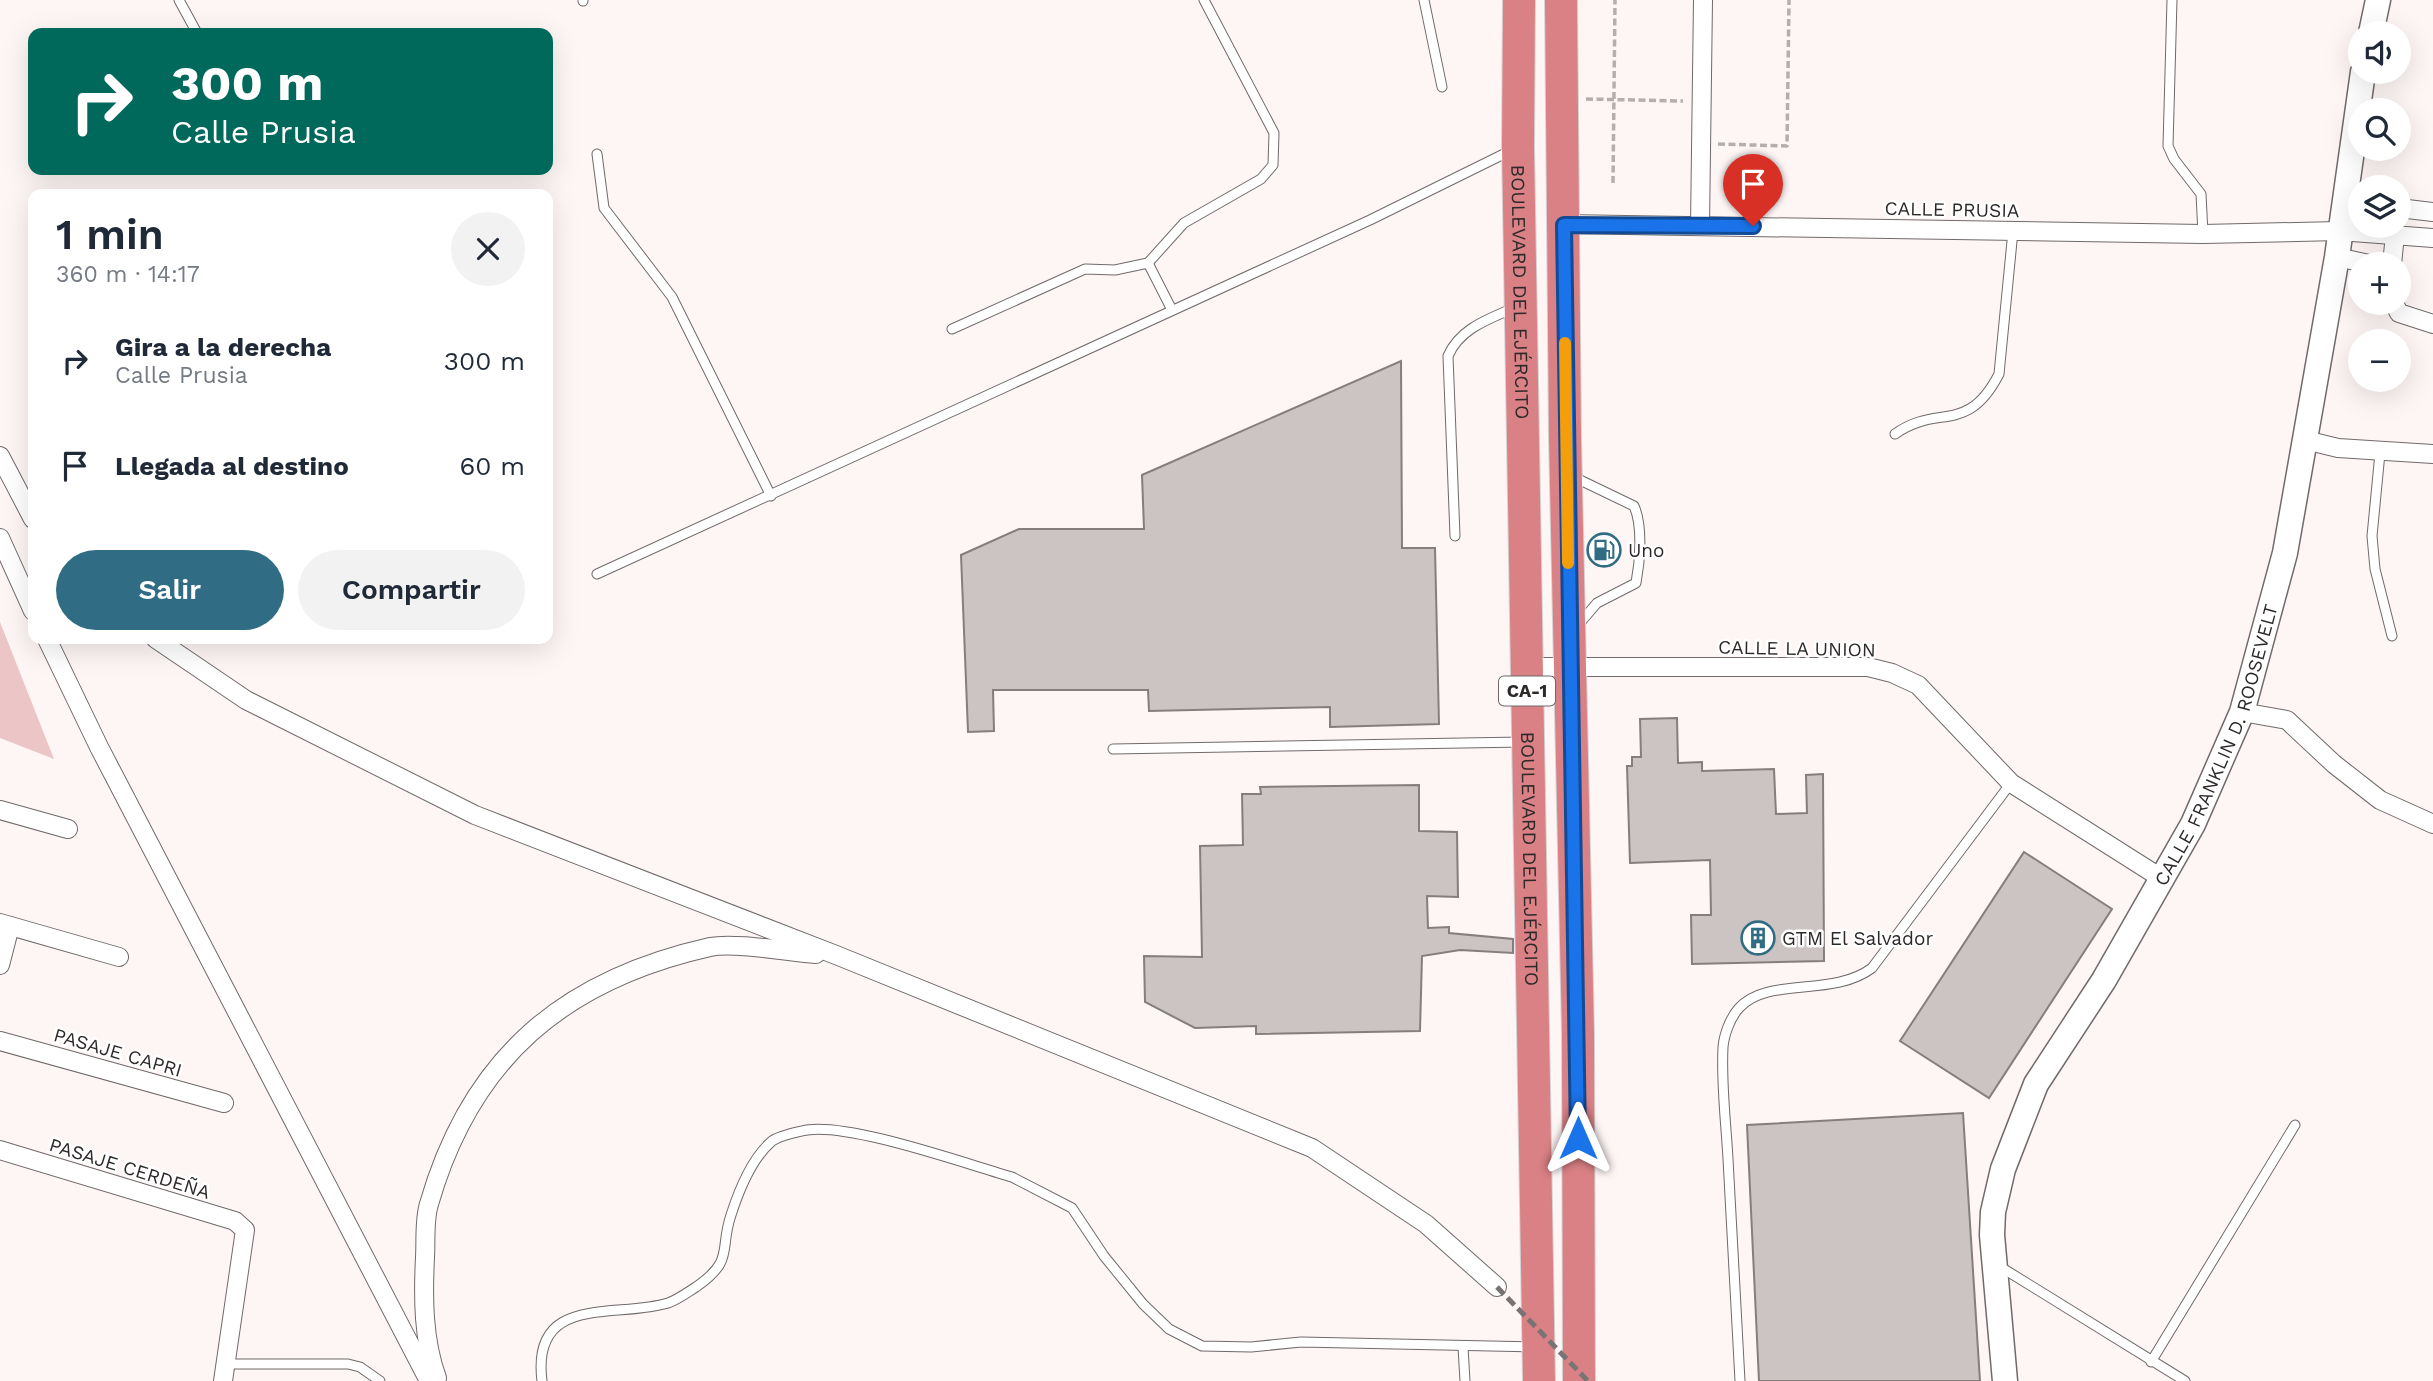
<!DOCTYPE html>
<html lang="es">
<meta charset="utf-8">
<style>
:root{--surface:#fff;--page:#f2f2f3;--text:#1f2937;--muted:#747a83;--accent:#306c83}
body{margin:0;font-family:"Work Sans",sans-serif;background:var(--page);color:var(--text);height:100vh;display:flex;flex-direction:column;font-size:26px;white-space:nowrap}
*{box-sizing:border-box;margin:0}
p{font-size:23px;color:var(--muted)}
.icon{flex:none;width:38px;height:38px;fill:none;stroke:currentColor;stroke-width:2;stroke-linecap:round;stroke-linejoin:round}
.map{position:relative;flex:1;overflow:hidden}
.details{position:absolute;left:28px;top:189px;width:525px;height:455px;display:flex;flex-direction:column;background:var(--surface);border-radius:14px;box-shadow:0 7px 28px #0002}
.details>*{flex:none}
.guide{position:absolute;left:28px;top:28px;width:525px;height:147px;border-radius:14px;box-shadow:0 7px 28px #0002;background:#00695c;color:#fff;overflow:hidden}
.fabs{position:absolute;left:2348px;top:21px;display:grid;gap:14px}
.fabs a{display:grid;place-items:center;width:63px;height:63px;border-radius:50%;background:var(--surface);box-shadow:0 7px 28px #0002;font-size:35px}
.pin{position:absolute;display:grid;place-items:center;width:60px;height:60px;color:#fff;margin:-72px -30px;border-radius:50% 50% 50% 0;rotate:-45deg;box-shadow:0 0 7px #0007}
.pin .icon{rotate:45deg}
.me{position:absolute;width:77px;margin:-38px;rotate:0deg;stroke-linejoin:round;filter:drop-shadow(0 0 5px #0008)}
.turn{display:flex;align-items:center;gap:24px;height:147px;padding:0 28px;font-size:32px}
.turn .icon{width:91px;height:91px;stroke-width:2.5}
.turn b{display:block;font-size:49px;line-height:60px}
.round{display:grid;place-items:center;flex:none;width:74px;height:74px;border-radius:37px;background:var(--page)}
.headline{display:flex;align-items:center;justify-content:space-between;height:119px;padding:0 28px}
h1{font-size:42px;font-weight:600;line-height:52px}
.action{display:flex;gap:14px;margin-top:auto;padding:14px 28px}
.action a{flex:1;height:80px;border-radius:42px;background:var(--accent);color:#fff;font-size:28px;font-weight:600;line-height:80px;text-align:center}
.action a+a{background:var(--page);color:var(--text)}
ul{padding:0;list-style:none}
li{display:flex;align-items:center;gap:21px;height:105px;padding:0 28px}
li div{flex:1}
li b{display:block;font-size:26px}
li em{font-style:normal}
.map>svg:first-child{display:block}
.green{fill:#ecc6c7}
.building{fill:#ccc3c3;stroke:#867e7e;stroke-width:2}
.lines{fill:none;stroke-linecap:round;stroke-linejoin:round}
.lane-casing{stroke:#716a6a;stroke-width:11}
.street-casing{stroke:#716a6a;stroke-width:20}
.secondary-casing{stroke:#716a6a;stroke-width:27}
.highway-casing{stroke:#d5d4d4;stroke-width:34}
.path{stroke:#b6aeae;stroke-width:3.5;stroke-dasharray:7 3.5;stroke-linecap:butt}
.lane{stroke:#fff;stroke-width:9}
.street{stroke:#fff;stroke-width:18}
.secondary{stroke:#fff;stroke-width:24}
.highway{stroke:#d98185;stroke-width:32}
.rail{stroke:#797474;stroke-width:5;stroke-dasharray:10 5;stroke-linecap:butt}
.route-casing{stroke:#114b97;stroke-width:18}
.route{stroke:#1a73e8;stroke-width:12}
.slow{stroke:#f59e0b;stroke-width:12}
.labels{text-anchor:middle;stroke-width:5;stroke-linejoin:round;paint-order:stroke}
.shield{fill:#fff;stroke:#6c6969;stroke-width:2}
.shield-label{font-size:18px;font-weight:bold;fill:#2d2929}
.street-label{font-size:19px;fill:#2d2929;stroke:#fff}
.poi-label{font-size:19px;fill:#2d2929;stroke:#fff;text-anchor:start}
</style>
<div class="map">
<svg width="2433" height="1381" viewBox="0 0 2433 1381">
<rect width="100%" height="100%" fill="#fef5f5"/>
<polygon class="green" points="0,622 54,759 0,738"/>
<g class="building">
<polygon points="1401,361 1402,548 1435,548 1439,724 1330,727 1330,707 1149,711 1148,690 993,690 994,731 968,732 961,555 1019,529 1144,529 1142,475"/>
<polygon points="1677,718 1678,763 1702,762 1702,771 1774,769 1776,814 1807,813 1806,775 1823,774 1824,961 1692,964 1691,915 1711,915 1710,860 1630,863 1627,766 1632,766 1632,757 1641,757 1640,719"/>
<polygon points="1419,785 1419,831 1457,832 1458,897 1427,896 1428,928 1449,927 1449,933 1513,939 1513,953 1460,950 1422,956 1420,1031 1256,1034 1256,1026 1195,1028 1145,1002 1144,956 1202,957 1200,846 1243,845 1242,794 1261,794 1260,787"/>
<polygon points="2024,852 2112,909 1989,1098 1900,1041"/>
<polygon points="1963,1113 1980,1381 1759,1381 1747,1125"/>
</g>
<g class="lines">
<defs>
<g id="lane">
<polyline points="179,0 197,33"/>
<polyline points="1424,0 1442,87"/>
<polyline points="2172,0 2168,146 2174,159 2201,194 2203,234"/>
<polyline points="583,1 583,0"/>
<polyline points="597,154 604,208 672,297 771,496"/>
<polyline points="1148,263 1172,310"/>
<polyline points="952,329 1085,269 1115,270 1148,263 1184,223 1261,179 1273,165 1274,133 1204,0"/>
<path d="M1895 434C1938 403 1967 436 1999 374L2013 231"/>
<polyline points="2380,453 2372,536 2375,569 2392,636"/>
<path d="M1455 536 1448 356C1460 328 1489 319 1516 307"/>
<polyline points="597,574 1370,220 1510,151"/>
<path d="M1579 624 1597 603 1636 583C1640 562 1643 526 1634 506L1580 480"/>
<polyline points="1113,749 1523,742"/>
<polyline points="1999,1266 2185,1381"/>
<polyline points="1463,1347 1465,1381"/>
<polyline points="2151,1362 2295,1125"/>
<polyline points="226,1364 348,1364 360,1367 380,1381"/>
<path d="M542 1381C531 1293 616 1319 668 1303 677 1300 688 1292 696 1287 735 1260 719 1250 731 1215 739 1190 752 1158 772 1141 779 1136 793 1133 802 1131 843 1120 966 1164 1012 1177L1072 1208 1104 1256 1143 1304 1169 1329 1202 1346 1251 1347 1301 1342 1533 1347"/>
<path d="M1740 1381C1736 1307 1732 1233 1728 1159 1726 1122 1721 1084 1723 1047 1724 1035 1730 1018 1739 1008 1768 976 1832 998 1872 968L2011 783"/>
</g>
<g id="street">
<polyline points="2399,208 2433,212"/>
<polyline points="1564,224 2203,234 2339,231 2433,238"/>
<polyline points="1700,226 1703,0"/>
<polyline points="2337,257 2369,264"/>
<polyline points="2392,264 2395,235"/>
<polyline points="2394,303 2399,313 2433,324"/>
<polyline points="2305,440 2338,448 2433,454"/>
<polyline points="0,456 33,519"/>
<polyline points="0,538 33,611"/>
<polyline points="47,639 99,747 429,1381"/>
<polyline points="156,639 246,700 475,815 836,955 1312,1148 1426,1224 1497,1287"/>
<polyline points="1527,667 1868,667 1892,673 1918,685 2011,783 2161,878"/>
<polyline points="2242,712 2287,720 2334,764 2380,800 2433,824"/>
<polyline points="0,810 68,829"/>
<polyline points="0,923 119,957"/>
<polyline points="0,965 10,926"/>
<polyline points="0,1041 224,1103"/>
<polyline points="0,1150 235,1221 245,1230 223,1381"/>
<path d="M437 1378C423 1340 423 1297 425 1257 426 1241 424 1220 429 1204 471 1058 563 980 710 947 734 942 789 952 816 954"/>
</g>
<g id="secondary">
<polyline points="2371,33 2378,0"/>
<path id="s1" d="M2005 1381 1992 1235 1993 1212 2003 1169 2036 1084 2104 980 2193 824 2242 712 2285 553 2337 257 2363 72"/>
</g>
<g id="highway">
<path id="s2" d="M1519 0 1518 147 1539 1381"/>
<polyline points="1561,0 1565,438 1578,1034 1579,1381"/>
</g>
</defs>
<use href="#lane" class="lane-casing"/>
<use href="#street" class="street-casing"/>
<use href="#secondary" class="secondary-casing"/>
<use href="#highway" class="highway-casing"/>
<g class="path">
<polyline points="1586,99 1683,101"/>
<polyline points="1718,144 1787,146 1789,0"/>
<polyline points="1613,183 1615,0"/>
</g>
<use href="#lane" class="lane"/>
<use href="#street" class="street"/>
<use href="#secondary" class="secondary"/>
<use href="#highway" class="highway"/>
<polyline class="rail" points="1497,1287 1588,1381"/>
</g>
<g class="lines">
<defs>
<polyline id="route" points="1578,1138 1564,225 1753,226"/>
</defs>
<use href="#route" class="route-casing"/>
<use href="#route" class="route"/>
<polyline class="slow" points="1565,343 1568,563"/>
</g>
<defs>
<symbol id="fuel-ring" viewBox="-11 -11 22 22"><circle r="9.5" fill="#fff" stroke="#306c83" stroke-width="1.5"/><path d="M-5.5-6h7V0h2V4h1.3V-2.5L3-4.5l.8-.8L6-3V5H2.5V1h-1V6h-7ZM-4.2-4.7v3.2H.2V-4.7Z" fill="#306c83"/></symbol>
<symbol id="building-ring" viewBox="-11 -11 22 22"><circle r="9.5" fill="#fff" stroke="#306c83" stroke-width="1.5"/><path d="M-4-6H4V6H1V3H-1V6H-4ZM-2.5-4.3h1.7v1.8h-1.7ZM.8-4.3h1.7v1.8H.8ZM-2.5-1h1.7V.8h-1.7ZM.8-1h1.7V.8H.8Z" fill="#306c83"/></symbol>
</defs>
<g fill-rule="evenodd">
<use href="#fuel-ring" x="1585" y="531" width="38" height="38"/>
<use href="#building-ring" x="1739" y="919" width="38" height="38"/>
</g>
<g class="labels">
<rect class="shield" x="1499" y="676.5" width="56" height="29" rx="5"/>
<g class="shield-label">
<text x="1527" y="697">CA-1</text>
</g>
<g class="street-label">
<text transform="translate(1952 209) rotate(1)" y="7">CALLE PRUSIA</text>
<text dy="7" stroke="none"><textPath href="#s2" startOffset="292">BOULEVARD DEL EJÉRCITO</textPath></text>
<text transform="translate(1797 648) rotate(1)" y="7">CALLE LA UNION</text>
<text dy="7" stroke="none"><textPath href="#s1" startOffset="691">CALLE FRANKLIN D. ROOSEVELT</textPath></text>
<text dy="7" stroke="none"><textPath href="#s2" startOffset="859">BOULEVARD DEL EJÉRCITO</textPath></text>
<text transform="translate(118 1052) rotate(16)" y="7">PASAJE CAPRI</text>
<text transform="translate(130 1168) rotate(17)" y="7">PASAJE CERDEÑA</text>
</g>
<g class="poi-label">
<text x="1628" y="557">Uno</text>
<text x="1782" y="945">GTM El Salvador</text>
</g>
</g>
</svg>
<div class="fabs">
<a><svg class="icon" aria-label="sound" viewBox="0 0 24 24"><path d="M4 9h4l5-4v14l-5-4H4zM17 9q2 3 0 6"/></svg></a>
<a><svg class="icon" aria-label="search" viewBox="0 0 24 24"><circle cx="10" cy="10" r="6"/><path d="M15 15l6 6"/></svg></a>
<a><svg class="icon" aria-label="layers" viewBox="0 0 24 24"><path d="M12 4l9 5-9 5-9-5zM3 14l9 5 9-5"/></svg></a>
<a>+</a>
<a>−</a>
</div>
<div class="pin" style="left:1753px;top:226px;background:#d93025"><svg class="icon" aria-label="arrive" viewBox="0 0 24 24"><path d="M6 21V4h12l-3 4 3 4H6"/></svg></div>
<svg class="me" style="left:1578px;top:1138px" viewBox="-20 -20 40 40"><path d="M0-17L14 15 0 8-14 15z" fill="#1a73e8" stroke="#fff" stroke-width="4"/></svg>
<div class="guide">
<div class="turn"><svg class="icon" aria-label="right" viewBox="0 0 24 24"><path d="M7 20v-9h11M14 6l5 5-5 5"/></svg><div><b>300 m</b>Calle Prusia</div></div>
</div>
<section class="details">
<div class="headline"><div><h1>1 min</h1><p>360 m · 14:17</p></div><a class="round"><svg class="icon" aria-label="close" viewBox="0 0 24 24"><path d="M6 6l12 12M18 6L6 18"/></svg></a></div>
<ul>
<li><svg class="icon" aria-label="right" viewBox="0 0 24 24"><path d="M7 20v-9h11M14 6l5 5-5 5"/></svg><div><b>Gira a la derecha</b><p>Calle Prusia</p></div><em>300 m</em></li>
<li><svg class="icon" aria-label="arrive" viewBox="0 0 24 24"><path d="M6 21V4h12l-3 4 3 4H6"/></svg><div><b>Llegada al destino</b></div><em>60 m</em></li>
</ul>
<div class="action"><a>Salir</a><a>Compartir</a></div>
</section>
</div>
